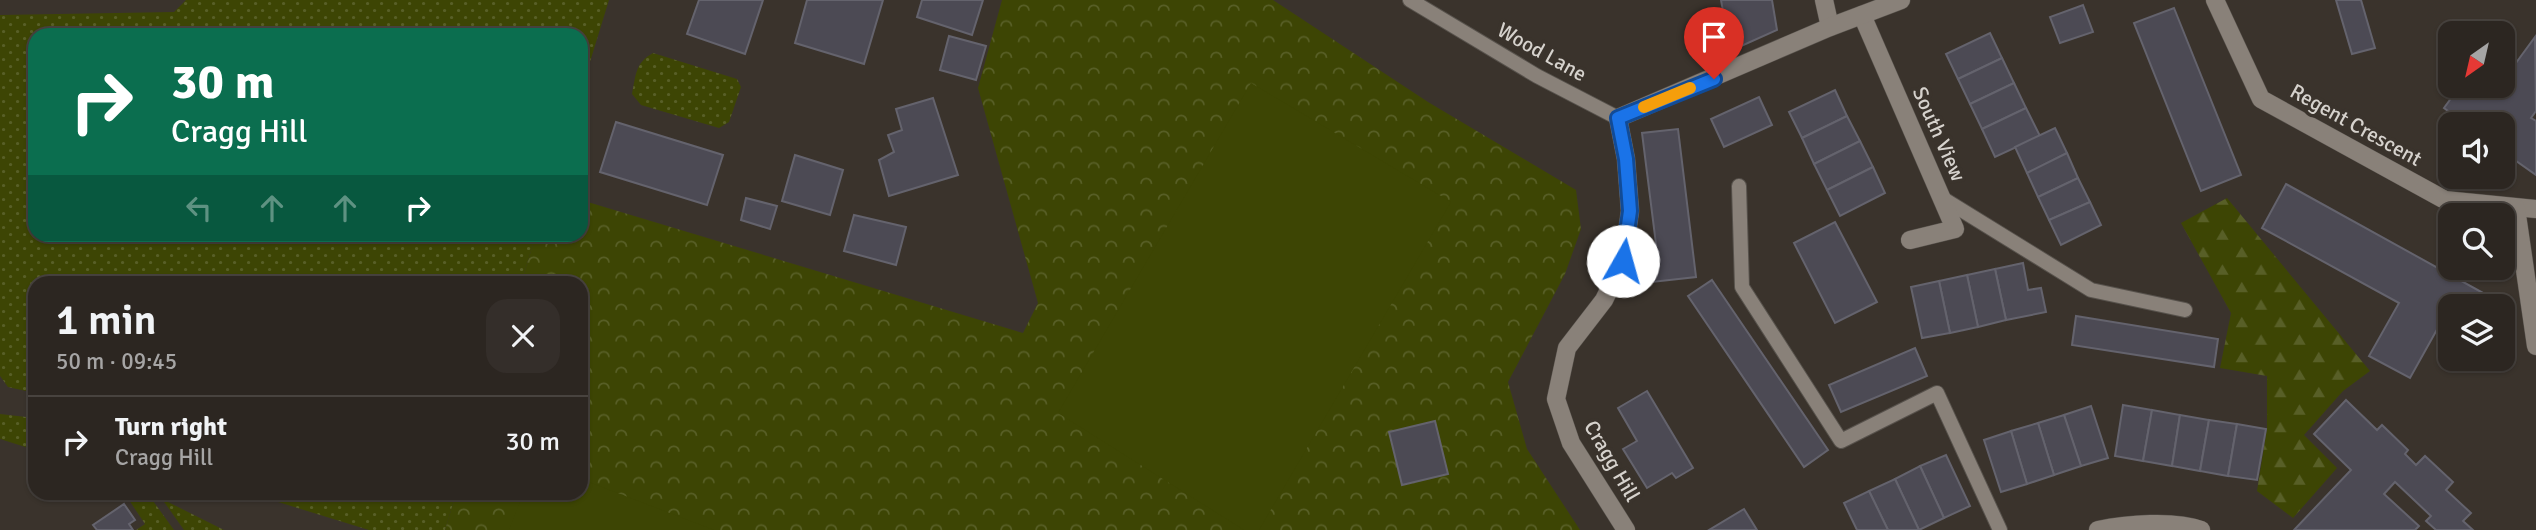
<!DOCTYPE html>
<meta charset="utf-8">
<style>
:root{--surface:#2c2621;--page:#342e2a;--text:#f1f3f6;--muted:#a6a5a5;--line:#48433f}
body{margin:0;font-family:Signika,sans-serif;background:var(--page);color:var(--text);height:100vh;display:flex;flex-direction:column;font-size:26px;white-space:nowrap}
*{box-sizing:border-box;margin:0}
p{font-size:23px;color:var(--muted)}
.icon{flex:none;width:38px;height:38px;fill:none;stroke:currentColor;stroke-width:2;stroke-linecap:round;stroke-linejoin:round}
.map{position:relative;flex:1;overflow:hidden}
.drawer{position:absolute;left:28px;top:276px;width:560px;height:224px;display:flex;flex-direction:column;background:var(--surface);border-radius:21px;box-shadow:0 2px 5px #0004,0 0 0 2px var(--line)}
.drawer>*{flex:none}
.hud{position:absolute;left:28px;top:28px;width:560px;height:214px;border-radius:21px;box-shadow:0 2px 5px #0004,0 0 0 2px var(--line);background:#0b6e4f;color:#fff;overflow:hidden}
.needle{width:46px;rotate:214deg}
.fabs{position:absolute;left:2438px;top:21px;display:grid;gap:14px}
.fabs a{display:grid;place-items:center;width:77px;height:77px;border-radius:14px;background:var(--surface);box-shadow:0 2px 5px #0004,0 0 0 2px var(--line);font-size:35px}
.pin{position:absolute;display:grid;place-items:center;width:60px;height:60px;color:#fff;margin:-72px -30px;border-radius:50% 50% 50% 0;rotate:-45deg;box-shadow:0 0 7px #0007}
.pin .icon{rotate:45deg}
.me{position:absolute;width:77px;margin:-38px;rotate:7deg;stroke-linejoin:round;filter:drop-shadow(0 0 5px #0008)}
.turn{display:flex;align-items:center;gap:24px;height:147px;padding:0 28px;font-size:32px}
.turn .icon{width:91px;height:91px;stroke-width:2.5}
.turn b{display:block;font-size:49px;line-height:60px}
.lanes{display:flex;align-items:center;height:66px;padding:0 28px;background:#0003;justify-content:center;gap:35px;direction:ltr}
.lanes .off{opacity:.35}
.round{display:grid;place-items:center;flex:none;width:74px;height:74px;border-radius:21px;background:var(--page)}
.head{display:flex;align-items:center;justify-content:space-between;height:119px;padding:0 28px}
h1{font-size:42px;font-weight:600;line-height:52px}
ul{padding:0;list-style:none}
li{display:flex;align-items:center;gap:21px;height:91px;padding:0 28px;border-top:2px solid var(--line)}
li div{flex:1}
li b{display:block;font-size:26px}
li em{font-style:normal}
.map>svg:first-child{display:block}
.grass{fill:url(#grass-dots)}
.forest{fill:url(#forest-firs)}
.park{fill:url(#park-crowns)}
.pitch{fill:#3d4504}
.building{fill:#4c4a54;stroke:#64636d;stroke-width:2}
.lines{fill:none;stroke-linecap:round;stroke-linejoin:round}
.service-casing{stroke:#57524c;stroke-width:16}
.minor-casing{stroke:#57524c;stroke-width:19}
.service{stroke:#898179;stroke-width:14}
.minor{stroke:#898179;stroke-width:18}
.route-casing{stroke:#114b97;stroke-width:18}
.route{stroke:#1a73e8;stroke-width:12}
.slow{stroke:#f59e0b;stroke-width:12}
.labels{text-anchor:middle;stroke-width:7;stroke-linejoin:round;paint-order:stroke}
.street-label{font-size:21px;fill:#d6d2cd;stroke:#3a332c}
</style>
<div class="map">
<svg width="2536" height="530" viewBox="0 0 2536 530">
<defs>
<pattern id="grass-dots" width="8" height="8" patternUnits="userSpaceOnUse" patternTransform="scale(1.75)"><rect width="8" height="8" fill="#3d4504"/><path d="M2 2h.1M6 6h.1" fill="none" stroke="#585f27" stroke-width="1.8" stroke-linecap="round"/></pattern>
<pattern id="forest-firs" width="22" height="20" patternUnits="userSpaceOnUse" patternTransform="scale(1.75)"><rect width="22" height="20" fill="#3d4504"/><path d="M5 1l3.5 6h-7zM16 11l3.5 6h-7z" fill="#585f27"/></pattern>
<pattern id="park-crowns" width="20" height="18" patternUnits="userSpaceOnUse" patternTransform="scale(1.75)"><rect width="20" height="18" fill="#3d4504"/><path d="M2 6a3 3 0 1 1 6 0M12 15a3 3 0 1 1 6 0" fill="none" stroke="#585f27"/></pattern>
</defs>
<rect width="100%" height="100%" fill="#3a332c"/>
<g class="grass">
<polygon points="186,0 609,0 581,91 581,35 35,35 35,234 536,235 521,283 35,284 35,393 8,387 0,376 0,15 174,12"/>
<path d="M653 53 737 79 741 87 729 122 719 128 641 105 632 94C636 75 635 63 653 53Z"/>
<polygon points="0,414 35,418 35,450 0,439"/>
<polygon points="138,494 148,494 174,530 136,530 145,524 129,500"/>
<polygon points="252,494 456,494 445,530 369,530"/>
<polygon points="162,499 224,530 184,530"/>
</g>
<polygon class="forest" points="2227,198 2370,371 2343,391 2304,435 2337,468 2293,518 2257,491 2267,428 2267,376 2220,368 2231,313 2181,223"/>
<polygon class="park" points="1002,0 1273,0 1428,102 1576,190 1581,229 1565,274 1508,382 1527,449 1580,530 445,530 456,494 581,494 581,284 521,283 536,235 581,234 581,200 1023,333 1038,303 978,88"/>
<g class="pitch">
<polygon points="1251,83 1451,202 1259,530 1244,530 1058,413"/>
<polygon points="581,479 714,530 509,530 523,494 581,494"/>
</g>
<g class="building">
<polygon points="699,0 763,0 745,54 687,34"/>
<polygon points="807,0 883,0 864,64 795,43"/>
<polygon points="922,0 983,0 972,35 917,17"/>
<polygon points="1721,0 1772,0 1777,30 1730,51"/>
<polygon points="2336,0 2361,0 2375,48 2352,54"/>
<polygon points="2083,5 2093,32 2060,43 2050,17"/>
<polygon points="2174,8 2241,175 2201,191 2134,23"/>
<polygon points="1990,33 2002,58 1958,79 1946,54"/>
<polygon points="949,36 986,46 976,80 940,70"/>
<polygon points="2535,37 2536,111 2531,118 2536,121 2536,175 2502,151 2502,124 2466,124 2444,108 2460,86 2491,86 2497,90 2502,86 2502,82"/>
<polygon points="2002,58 2014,83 1970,104 1958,79"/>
<polygon points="2014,83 2026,108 1982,129 1970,104"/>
<polygon points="1835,90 1847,116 1802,138 1789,112"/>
<polygon points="1759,97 1772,125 1724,147 1711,119"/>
<polygon points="933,98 958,175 889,196 879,160 894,152 888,135 902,130 896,109"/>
<polygon points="2026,108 2040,136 1995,157 1982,129"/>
<polygon points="1847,116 1860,141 1814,164 1802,138"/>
<polygon points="616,122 723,155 707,205 600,172"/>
<polygon points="2055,128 2067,153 2027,173 2015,147"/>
<polygon points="1678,129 1696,277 1652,282 1648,253 1657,252 1642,133"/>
<polygon points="1860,141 1873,167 1827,190 1814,164"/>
<polygon points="2067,153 2078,178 2038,197 2027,173"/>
<polygon points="795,155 843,170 830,215 782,201"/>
<polygon points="1873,167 1885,193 1840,216 1827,190"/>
<polygon points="2078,178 2090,202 2049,220 2038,197"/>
<polygon points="2286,184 2503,304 2502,306 2450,306 2450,321 2444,317 2410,378 2369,356 2399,303 2262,228"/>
<polygon points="746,198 777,206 770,229 741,220"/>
<polygon points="2090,202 2101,225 2061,245 2049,220"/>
<polygon points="854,215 906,227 896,265 844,251"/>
<polygon points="1835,222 1877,302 1835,323 1794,243"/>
<polygon points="2023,263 2028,290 2041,288 2046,312 2006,320 1995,269"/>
<polygon points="1995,269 2006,320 1978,327 1967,275"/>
<polygon points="1967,275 1978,327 1950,333 1939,281"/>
<polygon points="1712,280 1828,450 1804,467 1688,296"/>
<polygon points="1939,281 1950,333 1922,338 1911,287"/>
<polygon points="2076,316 2218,339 2214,367 2072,345"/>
<polygon points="1915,348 1927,376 1841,412 1829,385"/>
<polygon points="1647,391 1693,468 1676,478 1672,473 1647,488 1623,449 1637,441 1618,408"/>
<polygon points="2346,400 2377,430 2382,425 2408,450 2405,454 2416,465 2425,456 2453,482 2446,490 2471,513 2463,521 2473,530 2436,530 2426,521 2431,516 2395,482 2384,494 2419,526 2415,530 2294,530 2351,470 2314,434"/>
<polygon points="2123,405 2152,410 2143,461 2115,456"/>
<polygon points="2091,406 2108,458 2081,466 2064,415"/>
<polygon points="2152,410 2180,415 2172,466 2143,461"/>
<polygon points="2064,415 2081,466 2054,475 2038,423"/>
<polygon points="2180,415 2209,420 2200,471 2172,466"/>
<polygon points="2209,420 2237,424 2228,476 2200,471"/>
<polygon points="1435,421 1448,474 1402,485 1389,432"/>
<polygon points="2038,423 2054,475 2027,484 2011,431"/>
<polygon points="2237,424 2266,429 2257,480 2228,476"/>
<polygon points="2011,431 2027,484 2001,492 1984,440"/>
<polygon points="1946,455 1970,506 1944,518 1920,466"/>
<polygon points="1920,466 1944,518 1919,530 1895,479"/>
<polygon points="1895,479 1919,530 1888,530 1869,491"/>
<polygon points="1869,491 1888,530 1857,530 1844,503"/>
<polygon points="124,504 135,520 129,524 133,530 97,530 93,525"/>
<polygon points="1744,509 1757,530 1709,530"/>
</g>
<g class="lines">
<defs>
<g id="service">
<polyline points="1410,0 1537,76 1618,118"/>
<polyline points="1739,186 1742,287 1841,441 1937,393 2000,530"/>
<polyline points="1942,198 2091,290 2185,310"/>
</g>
<g id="minor">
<polyline points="1824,0 1830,27"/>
<polyline points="2215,0 2261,99 2445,200 2536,209"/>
<polyline points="1862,15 1955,229 1910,240"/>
<polyline points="2516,208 2536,346"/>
<polyline points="1626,530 1571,443 1556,399 1567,348 1604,300 1623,261 1630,211 1626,159 1618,118 1830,27 1901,0"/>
<path d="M2098 530C2126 524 2175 520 2201 530"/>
</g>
</defs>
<use href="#service" class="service-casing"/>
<use href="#minor" class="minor-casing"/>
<use href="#service" class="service"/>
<use href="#minor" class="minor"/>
</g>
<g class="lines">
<defs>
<polyline id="route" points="1623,261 1630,211 1626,159 1618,118 1714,79"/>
</defs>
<use href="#route" class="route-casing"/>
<use href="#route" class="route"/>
<polyline class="slow" points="1644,107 1690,88"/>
</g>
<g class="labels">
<g class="street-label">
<text transform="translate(1542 52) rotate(29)" y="7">Wood Lane</text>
<text transform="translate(2356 125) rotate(29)" y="7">Regent Crescent</text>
<text transform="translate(1939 134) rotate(66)" y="7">South View</text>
<text transform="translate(1612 461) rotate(60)" y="7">Cragg Hill</text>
</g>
</g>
</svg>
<div class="fabs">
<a><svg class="needle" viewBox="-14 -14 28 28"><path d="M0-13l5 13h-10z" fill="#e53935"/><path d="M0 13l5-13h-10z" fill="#a6a5a5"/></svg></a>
<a><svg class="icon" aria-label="sound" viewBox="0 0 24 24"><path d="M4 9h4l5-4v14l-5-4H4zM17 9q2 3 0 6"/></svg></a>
<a><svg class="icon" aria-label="search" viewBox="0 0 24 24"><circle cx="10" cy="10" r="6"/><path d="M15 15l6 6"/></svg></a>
<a><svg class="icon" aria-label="layers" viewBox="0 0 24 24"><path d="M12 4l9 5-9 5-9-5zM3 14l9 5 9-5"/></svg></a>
</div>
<div class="pin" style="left:1714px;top:79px;background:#d93025"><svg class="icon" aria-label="arrive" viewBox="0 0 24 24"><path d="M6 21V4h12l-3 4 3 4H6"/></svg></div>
<svg class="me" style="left:1623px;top:261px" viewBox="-20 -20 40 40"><circle r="19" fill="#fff"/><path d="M0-13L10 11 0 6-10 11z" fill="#1a73e8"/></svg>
<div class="hud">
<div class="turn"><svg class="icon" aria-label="right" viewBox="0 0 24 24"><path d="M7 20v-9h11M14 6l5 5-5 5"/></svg><div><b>30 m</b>Cragg Hill</div></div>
<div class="lanes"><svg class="icon off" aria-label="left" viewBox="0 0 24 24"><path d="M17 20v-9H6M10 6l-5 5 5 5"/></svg><svg class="icon off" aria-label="ahead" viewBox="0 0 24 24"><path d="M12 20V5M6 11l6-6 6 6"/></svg><svg class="icon off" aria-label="ahead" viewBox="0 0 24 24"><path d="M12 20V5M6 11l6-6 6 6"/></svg><svg class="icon" aria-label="right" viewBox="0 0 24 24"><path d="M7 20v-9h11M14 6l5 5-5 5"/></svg></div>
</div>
<section class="drawer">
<div class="head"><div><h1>1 min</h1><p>50 m · 09:45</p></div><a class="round"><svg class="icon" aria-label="close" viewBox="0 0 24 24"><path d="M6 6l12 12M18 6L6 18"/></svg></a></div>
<ul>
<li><svg class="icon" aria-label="right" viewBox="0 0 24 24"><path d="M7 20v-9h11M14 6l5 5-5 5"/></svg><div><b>Turn right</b><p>Cragg Hill</p></div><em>30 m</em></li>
</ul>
</section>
</div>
